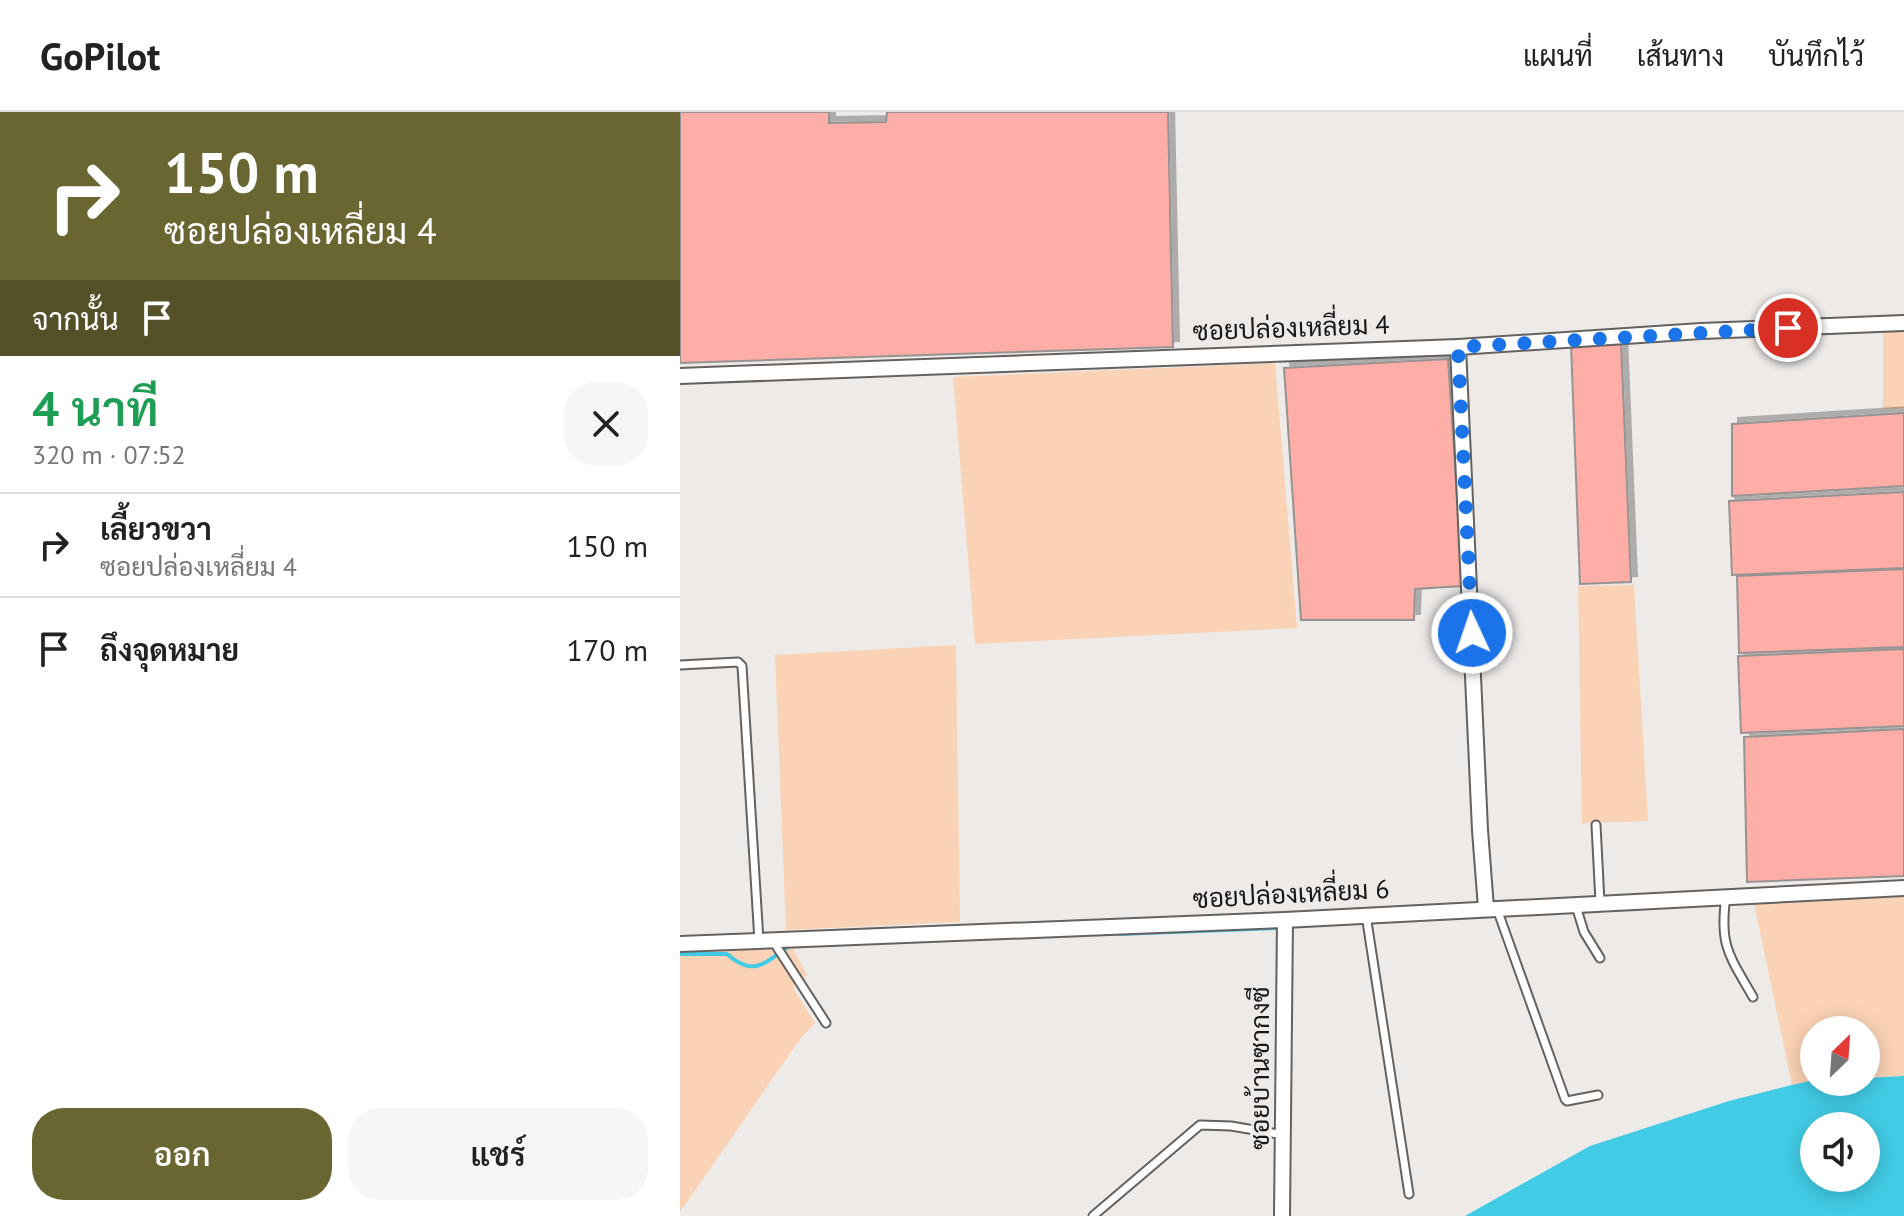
<!DOCTYPE html>
<html lang="th">
<meta charset="utf-8">
<style>
:root{--surface:#fff;--page:#f6f6f6;--text:#222;--muted:#767676;--line:#e0e0e0;--accent:#696632}
body{margin:0;font-family:"PT Sans",Sarabun,sans-serif;background:var(--page);color:var(--text);height:100vh;display:flex;flex-direction:column;font-size:30px;white-space:nowrap}
*{box-sizing:border-box;margin:0}
p{font-size:26px;color:var(--muted)}
.icon{flex:none;width:44px;height:44px;fill:none;stroke:currentColor;stroke-width:2;stroke-linecap:round;stroke-linejoin:round}
.map{position:relative;flex:1;overflow:hidden}
.panel{display:flex;flex-direction:column;background:var(--surface);width:680px}
.panel>*{flex:none}
.banner{background:#696632;color:#fff;overflow:hidden}
.needle{width:52px;rotate:25deg}
.controls{position:absolute;left:1120px;top:904px;display:grid;gap:16px}
.controls a{display:grid;place-items:center;width:80px;height:80px;border-radius:50%;background:var(--surface);box-shadow:0 4px 20px #0003;font-size:40px}
.pin{position:absolute;display:grid;place-items:center;width:68px;height:68px;color:#fff;margin:-34px;border:4px solid #fff;border-radius:50%;box-shadow:0 2px 8px #0007}
.me{position:absolute;width:88px;margin:-44px;rotate:357deg;stroke-linejoin:round;filter:drop-shadow(0 0 6px #0008)}
.turn{display:flex;align-items:center;gap:28px;height:168px;padding:0 32px;font-size:36px}
.turn .icon{width:104px;height:104px;stroke-width:2.5}
.turn b{display:block;font-size:56px;line-height:68px}
.then{display:flex;align-items:center;height:76px;padding:0 32px;background:#0003;gap:16px;font-size:30px}
.round{display:grid;place-items:center;flex:none;width:84px;height:84px;border-radius:32px;background:var(--page)}
.summary{display:flex;align-items:center;justify-content:space-between;height:136px;padding:0 32px}
h1{font-size:48px;font-weight:600;line-height:60px;color:#1e9e55}
.primary-button{display:flex;gap:16px;margin-top:auto;padding:16px 32px}
.primary-button a{flex:1;height:92px;border-radius:32px;background:var(--accent);color:#fff;font-size:32px;font-weight:600;line-height:92px;text-align:center}
.primary-button a+a{background:var(--page);color:var(--text)}
ul{padding:0;list-style:none}
li{display:flex;align-items:center;gap:24px;height:104px;padding:0 32px;border-top:2px solid var(--line)}
li div{flex:1}
li b{display:block;font-size:30px}
li em{font-style:normal}
header{display:flex;align-items:center;gap:48px;box-sizing:border-box;height:112px;padding:0 40px;background:var(--surface);border-bottom:2px solid var(--line)}
header strong{font-size:38px}
nav{display:flex;gap:44px;margin-inline-start:auto;font-size:28px}
main{display:flex;flex:1;min-height:0}
.map>svg:first-child{display:block}
.green{fill:#fad2b5}
.water{fill:#41cbe5;fill-rule:evenodd}
.lines{fill:none;stroke-linecap:round;stroke-linejoin:round}
.stream{stroke:#41cbe5;stroke-width:4}
.building{fill:#feada7;stroke:#979393;stroke-width:2;filter:url(#shadow)}
.service-casing{stroke:#646260;stroke-width:11}
.minor-casing{stroke:#646260;stroke-width:18}
.service{stroke:#fff;stroke-width:7}
.minor{stroke:#fff;stroke-width:14}
.route{stroke:#1a73e8;stroke-width:14;stroke-dasharray:0 25.2}
.labels{text-anchor:middle;stroke-width:6;stroke-linejoin:round;paint-order:stroke}
.street-label{font-size:26px;fill:#191817;stroke:#edeae8}
</style>
<header>
<strong>GoPilot</strong>
<nav><a>แผนที่</a><a>เส้นทาง</a><a>บันทึกไว้</a></nav>
</header>
<main>
<section class="panel">
<div class="banner">
<div class="turn"><svg class="icon" aria-label="right" viewBox="0 0 24 24"><path d="M7 20v-9h11M14 6l5 5-5 5"/></svg><div><b>150 m</b>ซอยปล่องเหลี่ยม 4</div></div>
<div class="then">จากนั้น<svg class="icon" aria-label="arrive" viewBox="0 0 24 24"><path d="M6 21V4h12l-3 4 3 4H6"/></svg></div>
</div>
<div class="summary"><div><h1>4 นาที</h1><p>320 m · 07:52</p></div><a class="round"><svg class="icon" aria-label="close" viewBox="0 0 24 24"><path d="M6 6l12 12M18 6L6 18"/></svg></a></div>
<ul>
<li><svg class="icon" aria-label="right" viewBox="0 0 24 24"><path d="M7 20v-9h11M14 6l5 5-5 5"/></svg><div><b>เลี้ยวขวา</b><p>ซอยปล่องเหลี่ยม 4</p></div><em>150 m</em></li>
<li><svg class="icon" aria-label="arrive" viewBox="0 0 24 24"><path d="M6 21V4h12l-3 4 3 4H6"/></svg><div><b>ถึงจุดหมาย</b></div><em>170 m</em></li>
</ul>
<div class="primary-button"><a>ออก</a><a>แชร์</a></div>
</section>
<div class="map">
<svg width="1224" height="1104" viewBox="0 0 1224 1104">
<defs>
<filter id="shadow"><feDropShadow dx="6" dy="-6" stdDeviation="0" flood-color="#0004"/></filter>
</defs>
<rect width="100%" height="100%" fill="#edeae8"/>
<g class="green">
<polygon points="1203,218 1224,218 1224,296 1203,297"/>
<polygon points="595,251 617,516 295,532 273,265"/>
<polygon points="954,473 968,709 902,711 898,474"/>
<polygon points="276,533 280,810 106,818 95,543"/>
<polygon points="1224,783 1224,964 1186,966 1186,918 1134,918 1134,968 1112,973 1074,791"/>
<polygon points="91,832 113,837 127,863 113,876 135,911 120,927 0,1100 0,837"/>
</g>
<path class="water" d="M1224 964V1104H785L910 1034 1049 989 1112 973 1134 968 1186 970V966ZM1134 1014H1186V1066H1134Z"/>
<g class="lines">
<g class="stream">
<polyline points="439,822 597,816"/>
<path d="M0 842H47C75 867 86 849 111 833"/>
</g>
</g>
<g class="building">
<polygon points="0,0 149,0 149,11 206,10 207,0 488,0 493,235 0,251"/>
<polygon points="941,230 951,470 900,472 891,232"/>
<polygon points="768,247 783,474 735,477 734,508 621,508 604,256"/>
<polygon points="1224,301 1224,374 1052,384 1052,312"/>
<polygon points="1224,380 1224,456 1052,463 1049,389"/>
<polygon points="1224,457 1224,535 1059,541 1057,464"/>
<polygon points="1224,537 1224,614 1061,621 1058,544"/>
<polygon points="1224,617 1224,764 1067,770 1064,625"/>
</g>
<g class="lines">
<defs>
<g id="service">
<polyline points="0,553 58,550 62,554 79,829"/>
<polyline points="916,713 920,790"/>
<path d="M1046 784C1039 834 1049 843 1073 885"/>
<polyline points="896,794 904,820 920,846"/>
<polyline points="817,797 885,987 887,989 918,983"/>
<polyline points="686,803 729,1082"/>
<polyline points="93,829 146,911"/>
<polyline points="413,1104 520,1013 551,1014 604,1023"/>
</g>
<g id="minor">
<polyline points="778,235 800,718 806,796"/>
<polyline points="0,264 778,235 1021,219 1224,211"/>
<polyline points="0,832 605,808 1224,776"/>
<polyline points="602,1104 605,808"/>
</g>
</defs>
<use href="#service" class="service-casing"/>
<use href="#minor" class="minor-casing"/>
<use href="#service" class="service"/>
<use href="#minor" class="minor"/>
</g>
<g class="lines">
<polyline class="route" points="792,521 778,235 1108,216"/>
</g>
<g class="labels">
<g class="street-label">
<text transform="translate(611 216) rotate(-2)" y="9">ซอยปล่องเหลี่ยม 4</text>
<text transform="translate(611 782) rotate(-3)" y="9">ซอยปล่องเหลี่ยม 6</text>
<text transform="translate(580 956) rotate(-90)" y="9">ซอยบ้านซากงซี</text>
</g>
</g>
</svg>
<div class="controls">
<a><svg class="needle" viewBox="-14 -14 28 28"><path d="M0-13l5 13h-10z" fill="#e53935"/><path d="M0 13l5-13h-10z" fill="#767676"/></svg></a>
<a><svg class="icon" aria-label="sound" viewBox="0 0 24 24"><path d="M4 9h4l5-4v14l-5-4H4zM17 9q2 3 0 6"/></svg></a>
</div>
<div class="pin" style="left:1108px;top:216px;background:#d93025"><svg class="icon" aria-label="arrive" viewBox="0 0 24 24"><path d="M6 21V4h12l-3 4 3 4H6"/></svg></div>
<svg class="me" style="left:792px;top:521px" viewBox="-20 -20 40 40"><circle r="17" fill="#1a73e8" stroke="#fff" stroke-width="3"/><path d="M0-11L8 9 0 5-8 9z" fill="#fff"/></svg>
</div>
</main>
